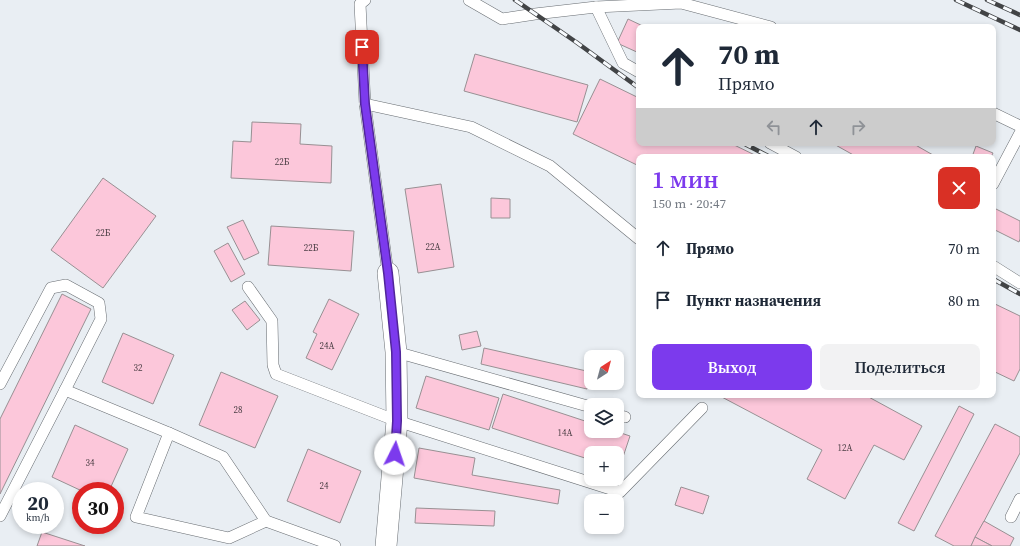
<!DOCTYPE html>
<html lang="ru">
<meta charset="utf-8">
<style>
:root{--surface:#fff;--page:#f2f2f3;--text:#1f2937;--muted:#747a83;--accent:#7c3aed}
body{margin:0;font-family:"Source Serif 4",serif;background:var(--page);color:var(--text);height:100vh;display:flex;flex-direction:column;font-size:15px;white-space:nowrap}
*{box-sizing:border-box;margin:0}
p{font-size:13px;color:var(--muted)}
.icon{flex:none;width:22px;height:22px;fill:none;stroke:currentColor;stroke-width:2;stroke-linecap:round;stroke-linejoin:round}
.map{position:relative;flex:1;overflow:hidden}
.side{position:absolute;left:636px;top:154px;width:360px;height:244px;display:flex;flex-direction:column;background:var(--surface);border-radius:8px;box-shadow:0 2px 6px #0003}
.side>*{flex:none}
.guide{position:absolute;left:636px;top:24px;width:360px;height:122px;border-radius:8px;box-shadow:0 2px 6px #0003;background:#fff;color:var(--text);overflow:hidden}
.needle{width:26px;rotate:36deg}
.fabs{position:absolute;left:584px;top:350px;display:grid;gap:8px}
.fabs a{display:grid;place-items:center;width:40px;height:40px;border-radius:8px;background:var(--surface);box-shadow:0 2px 6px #0003;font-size:20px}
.speed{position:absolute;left:12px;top:482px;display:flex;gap:8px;font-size:20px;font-weight:700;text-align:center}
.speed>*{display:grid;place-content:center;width:52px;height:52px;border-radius:50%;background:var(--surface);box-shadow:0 2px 6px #0003;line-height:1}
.speed small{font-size:10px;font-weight:400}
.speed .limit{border:6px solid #d22;background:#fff;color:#111}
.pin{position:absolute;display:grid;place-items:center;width:34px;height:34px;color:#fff;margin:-17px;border-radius:8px;box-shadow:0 2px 6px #0006}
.me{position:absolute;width:44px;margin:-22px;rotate:4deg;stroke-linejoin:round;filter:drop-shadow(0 0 3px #0008)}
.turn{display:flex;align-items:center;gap:14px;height:84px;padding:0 16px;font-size:18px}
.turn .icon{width:52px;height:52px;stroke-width:2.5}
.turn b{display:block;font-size:28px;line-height:34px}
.lanes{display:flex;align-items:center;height:38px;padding:0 16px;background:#0003;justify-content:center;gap:20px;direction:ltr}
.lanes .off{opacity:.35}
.round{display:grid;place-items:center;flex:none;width:42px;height:42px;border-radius:8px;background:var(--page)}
.overview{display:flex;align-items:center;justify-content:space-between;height:68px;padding:0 16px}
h1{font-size:24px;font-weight:600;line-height:30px;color:var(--accent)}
.cta{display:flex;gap:8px;margin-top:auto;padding:8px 16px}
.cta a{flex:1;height:46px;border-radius:8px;background:var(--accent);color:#fff;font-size:16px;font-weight:600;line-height:46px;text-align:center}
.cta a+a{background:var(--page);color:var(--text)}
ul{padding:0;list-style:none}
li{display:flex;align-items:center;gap:12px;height:52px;padding:0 16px}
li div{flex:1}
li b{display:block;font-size:15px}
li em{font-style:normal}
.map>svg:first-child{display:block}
.building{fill:#fcc7da;stroke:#989093}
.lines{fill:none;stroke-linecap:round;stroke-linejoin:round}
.service-casing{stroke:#686d72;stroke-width:12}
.minor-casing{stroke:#686d72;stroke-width:22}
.service{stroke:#fff;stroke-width:11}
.minor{stroke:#fff;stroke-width:21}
.rail-casing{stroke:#424446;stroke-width:4.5}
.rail{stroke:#f8fbfe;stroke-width:3;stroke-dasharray:9;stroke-linecap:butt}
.route-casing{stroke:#51269a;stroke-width:10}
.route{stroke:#7c3aed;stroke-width:7}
.labels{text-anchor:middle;stroke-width:3.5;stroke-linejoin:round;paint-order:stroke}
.number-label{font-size:9px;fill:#4a3e44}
</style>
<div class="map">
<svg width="1020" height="546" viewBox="0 0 1020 546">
<rect width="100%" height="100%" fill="#e9eef3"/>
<g class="building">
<polygon points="628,19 645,27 639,27 639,53 617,43"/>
<polygon points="475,54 588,85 577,122 464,91"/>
<polygon points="600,79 639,98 639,143 730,143 759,157 639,157 639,166 573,134"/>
<polygon points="252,122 301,124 300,144 332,146 331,183 231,178 233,141 251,142"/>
<polygon points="832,143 912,143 933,155 932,157 857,157"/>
<polygon points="976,146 993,153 991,157 972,157"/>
<polygon points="103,178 156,216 103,288 51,250"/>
<polygon points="441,184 454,267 418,273 405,189"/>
<polygon points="491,198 510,199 510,218 491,218"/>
<polygon points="994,208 1020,221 1020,239 1019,242 993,229 993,211"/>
<polygon points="243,220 259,253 244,260 227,227"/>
<polygon points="271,226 354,231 351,271 268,265"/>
<polygon points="228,243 245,274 231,282 214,251"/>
<polygon points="62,294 91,309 0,494 0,419"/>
<polygon points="329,299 359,314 332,370 306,358 317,334 313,332"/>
<polygon points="245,301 260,320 247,330 232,310"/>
<polygon points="993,303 1020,316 1020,369 1014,381 993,371"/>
<polygon points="477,331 481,346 462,350 459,335"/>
<polygon points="123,333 174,355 153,404 102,382"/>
<polygon points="484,348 591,372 587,389 481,364"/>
<polygon points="221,372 278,396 255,448 199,425"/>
<polygon points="426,376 499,398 489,430 416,408"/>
<polygon points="503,394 591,423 591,431 615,431 630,436 619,469 617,469 617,453 591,453 591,460 492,428"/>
<polygon points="718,395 865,395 922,426 904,460 874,445 845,499 807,479 822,450"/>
<polygon points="959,406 974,414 914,531 898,523"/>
<polygon points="995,424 1020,437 1020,453 971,546 954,546 935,536"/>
<polygon points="75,425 128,449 109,491 82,491 52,477"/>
<polygon points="419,448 475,458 472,475 560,490 558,504 414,478"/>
<polygon points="308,449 361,471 340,523 287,501"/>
<polygon points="681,487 709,496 703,514 675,505"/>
<polygon points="416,508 495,511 494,526 415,523"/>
<polygon points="984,521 1014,538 1010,546 992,546 975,537"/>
<polygon points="42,532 85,546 37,546"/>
<polygon points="975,537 992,546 971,546"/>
</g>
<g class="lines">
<defs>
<g id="service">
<polyline points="365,0 360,4 365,104 388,273"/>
<polyline points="469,0 502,19 535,14 596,7 681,3 771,27"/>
<polyline points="596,7 623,63 639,72"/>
<polyline points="365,104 471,127 550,166 639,239"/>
<polyline points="993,113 1020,126"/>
<polyline points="770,143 796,157"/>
<polyline points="993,184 1020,133"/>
<polyline points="993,266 1020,283"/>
<polyline points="248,287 272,321 273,365 276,374 397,421 620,492 702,408"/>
<polyline points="396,352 591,407"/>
<polyline points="0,384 51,288 66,285 99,303 101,319 65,390"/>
<polyline points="617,415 625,417"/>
<polyline points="169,433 136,517 229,538 266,521"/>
<polyline points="0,516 65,390 169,433 223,457 266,521 335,546"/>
<polyline points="1011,517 1020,499"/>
</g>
<polyline id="minor" points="386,546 397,421 396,352 388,273"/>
</defs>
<use href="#service" class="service-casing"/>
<use href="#minor" class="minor-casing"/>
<use href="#service" class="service"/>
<use href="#minor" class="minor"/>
<defs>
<g id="rail">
<polyline points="515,0 576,42 639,88"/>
<polyline points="956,0 1020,30"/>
<polyline points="987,0 1020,15"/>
<polyline points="743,143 770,157"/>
<polyline points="993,279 1020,294"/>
</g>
</defs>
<use href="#rail" class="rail-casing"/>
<use href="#rail" class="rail"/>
</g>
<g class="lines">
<defs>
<polyline id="route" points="362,47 365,104 388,273 396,352 397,421 395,454"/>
</defs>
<use href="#route" class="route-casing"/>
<use href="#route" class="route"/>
</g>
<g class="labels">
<g class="number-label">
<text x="282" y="165">22Б</text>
<text x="103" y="236">22Б</text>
<text x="433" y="250">22А</text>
<text x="311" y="251">22Б</text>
<text x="327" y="349">24А</text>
<text x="138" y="371">32</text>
<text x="238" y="413">28</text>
<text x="565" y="436">14А</text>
<text x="845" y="451">12А</text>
<text x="90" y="466">34</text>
<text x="324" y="489">24</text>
</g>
</g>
</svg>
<div class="fabs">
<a><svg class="needle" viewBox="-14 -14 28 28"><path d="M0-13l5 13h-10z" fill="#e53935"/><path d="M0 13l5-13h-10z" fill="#747a83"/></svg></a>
<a><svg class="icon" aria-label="layers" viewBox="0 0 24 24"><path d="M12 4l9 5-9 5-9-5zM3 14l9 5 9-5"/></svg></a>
<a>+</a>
<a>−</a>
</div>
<div class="speed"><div>20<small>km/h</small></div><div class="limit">30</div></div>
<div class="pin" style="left:362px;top:47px;background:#d93025"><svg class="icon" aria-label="arrive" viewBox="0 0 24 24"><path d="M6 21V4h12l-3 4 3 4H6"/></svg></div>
<svg class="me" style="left:395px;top:454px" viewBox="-20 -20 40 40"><circle r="19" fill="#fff"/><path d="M0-13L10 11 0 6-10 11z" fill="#7c3aed"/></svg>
<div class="guide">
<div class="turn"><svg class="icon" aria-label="ahead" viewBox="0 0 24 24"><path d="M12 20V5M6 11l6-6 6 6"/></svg><div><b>70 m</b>Прямо</div></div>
<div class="lanes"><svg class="icon off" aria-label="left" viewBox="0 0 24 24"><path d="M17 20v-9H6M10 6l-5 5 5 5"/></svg><svg class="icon" aria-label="ahead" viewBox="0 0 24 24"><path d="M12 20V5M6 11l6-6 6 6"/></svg><svg class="icon off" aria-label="right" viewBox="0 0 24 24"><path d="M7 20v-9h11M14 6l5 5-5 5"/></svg></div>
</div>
<section class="side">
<div class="overview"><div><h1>1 мин</h1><p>150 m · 20:47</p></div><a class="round" style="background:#d93025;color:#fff"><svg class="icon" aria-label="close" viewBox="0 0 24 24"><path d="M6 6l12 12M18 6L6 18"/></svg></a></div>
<ul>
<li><svg class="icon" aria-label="ahead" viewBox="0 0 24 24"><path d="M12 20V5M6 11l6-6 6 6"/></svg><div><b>Прямо</b></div><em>70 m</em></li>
<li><svg class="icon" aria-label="arrive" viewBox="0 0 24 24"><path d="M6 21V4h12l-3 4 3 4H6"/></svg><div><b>Пункт назначения</b></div><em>80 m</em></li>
</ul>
<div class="cta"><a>Выход</a><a>Поделиться</a></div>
</section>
</div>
